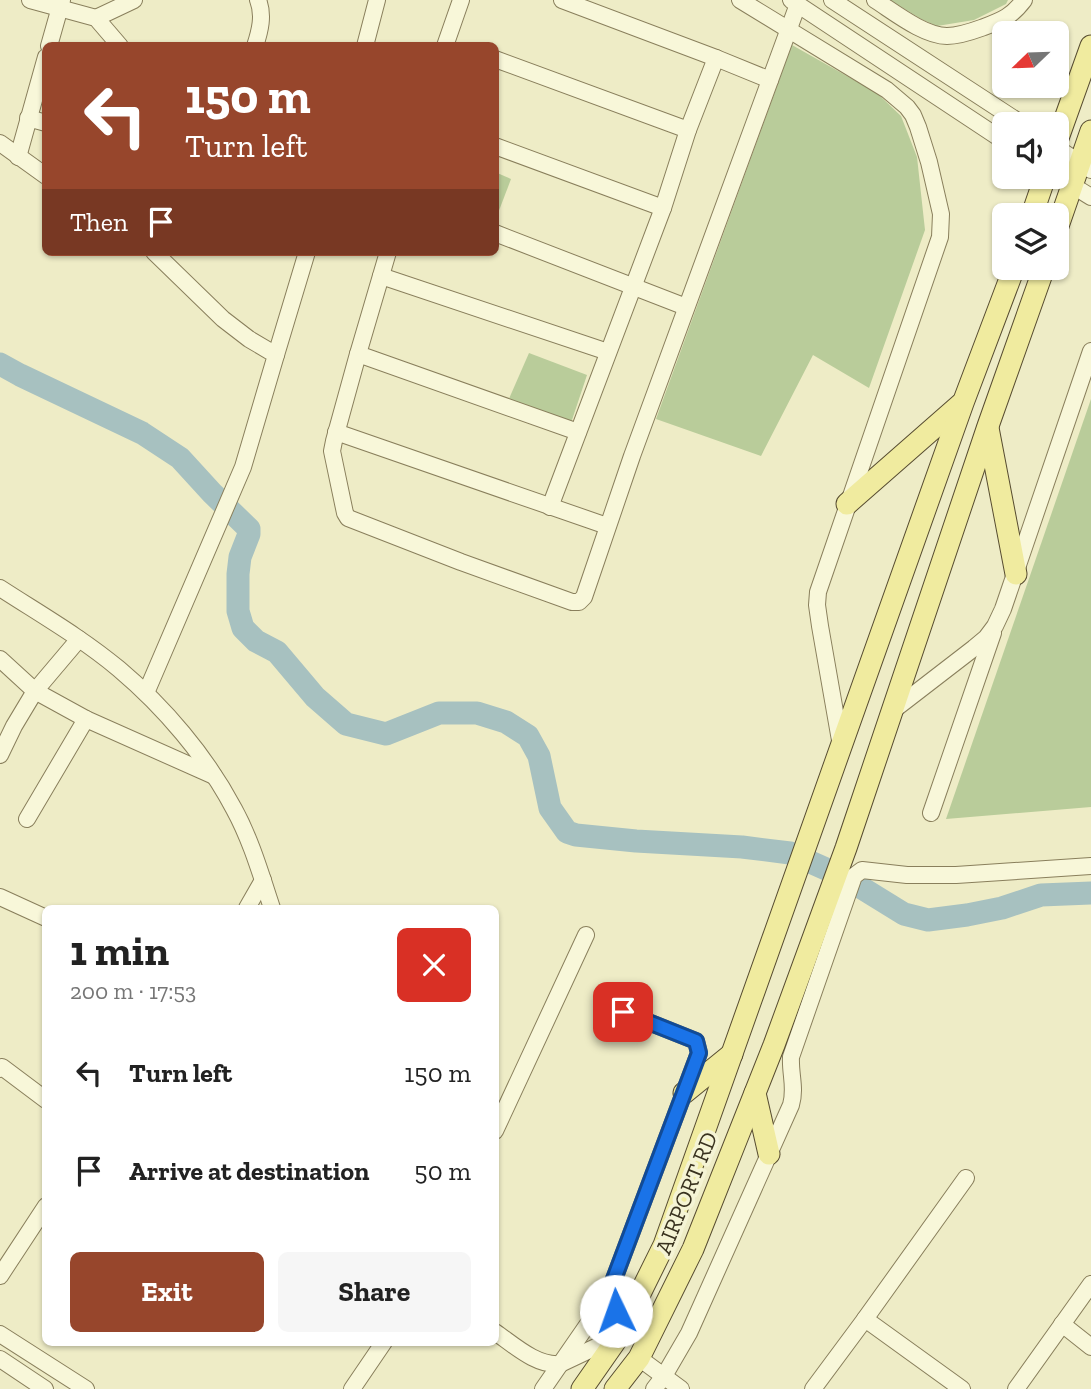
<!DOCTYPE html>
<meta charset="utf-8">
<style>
:root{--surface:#fff;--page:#f6f6f6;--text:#222;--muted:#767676;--accent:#97462c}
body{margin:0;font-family:"Zilla Slab",serif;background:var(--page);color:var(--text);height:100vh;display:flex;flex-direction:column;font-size:26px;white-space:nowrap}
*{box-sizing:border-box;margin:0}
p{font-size:23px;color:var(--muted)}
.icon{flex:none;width:38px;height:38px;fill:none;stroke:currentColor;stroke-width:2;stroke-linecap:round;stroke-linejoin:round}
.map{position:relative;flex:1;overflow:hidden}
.panel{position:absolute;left:42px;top:905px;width:457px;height:441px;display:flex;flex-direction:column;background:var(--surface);border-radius:10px;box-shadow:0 2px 5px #0004}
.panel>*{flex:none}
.hud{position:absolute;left:42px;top:42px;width:457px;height:214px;border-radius:10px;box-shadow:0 2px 5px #0004;background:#97462c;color:#fff;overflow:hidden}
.needle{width:46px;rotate:247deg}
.controls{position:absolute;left:992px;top:21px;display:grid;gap:14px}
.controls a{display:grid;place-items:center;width:77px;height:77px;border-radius:10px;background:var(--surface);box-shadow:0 2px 5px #0004;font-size:35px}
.pin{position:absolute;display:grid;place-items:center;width:60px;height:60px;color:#fff;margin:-30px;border-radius:14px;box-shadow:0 4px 10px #0006}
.me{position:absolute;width:77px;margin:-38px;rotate:357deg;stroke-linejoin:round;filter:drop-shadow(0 0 5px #0008)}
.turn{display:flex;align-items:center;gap:24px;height:147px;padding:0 28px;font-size:32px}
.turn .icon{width:91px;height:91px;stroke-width:2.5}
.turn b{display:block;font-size:49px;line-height:60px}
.then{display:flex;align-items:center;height:66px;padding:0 28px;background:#0003;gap:14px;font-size:26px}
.round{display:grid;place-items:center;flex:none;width:74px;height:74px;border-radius:10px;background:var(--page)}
.head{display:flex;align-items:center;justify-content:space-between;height:119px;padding:0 28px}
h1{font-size:42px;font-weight:700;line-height:52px}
.primary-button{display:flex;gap:14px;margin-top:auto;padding:14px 28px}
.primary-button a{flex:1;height:80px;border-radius:10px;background:var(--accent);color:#fff;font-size:28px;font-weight:700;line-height:80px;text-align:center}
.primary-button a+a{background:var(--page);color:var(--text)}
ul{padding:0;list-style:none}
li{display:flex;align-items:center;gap:21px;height:98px;padding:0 28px}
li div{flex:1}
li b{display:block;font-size:26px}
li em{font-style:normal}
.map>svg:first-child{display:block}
.green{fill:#b9cc9a}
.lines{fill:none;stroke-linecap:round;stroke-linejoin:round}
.river{stroke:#a7c1c0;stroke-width:23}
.minor-casing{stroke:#897f5c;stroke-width:18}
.major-casing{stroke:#574c30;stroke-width:23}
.minor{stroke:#f8f7d9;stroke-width:16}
.major{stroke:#f0eb9f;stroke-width:21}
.route-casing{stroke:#114b97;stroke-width:18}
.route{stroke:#1a73e8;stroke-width:12}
.labels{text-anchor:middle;stroke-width:7;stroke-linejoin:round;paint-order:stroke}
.street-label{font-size:23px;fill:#39321f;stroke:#f5f4d5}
</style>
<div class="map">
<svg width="1091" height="1389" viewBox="0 0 1091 1389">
<rect width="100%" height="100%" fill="#eeecc6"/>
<g class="green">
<polygon points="890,0 1008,0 1006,4 974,20 937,26 921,19"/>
<polygon points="792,45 877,93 901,116 917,157 925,230 869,388 813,355 761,456 656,419"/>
<polygon points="495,172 511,179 495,221"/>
<polygon points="529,353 587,375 570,426 508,401"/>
<polygon points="1091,399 1091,807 946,819"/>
</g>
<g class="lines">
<polyline class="river" points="0,364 20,375 142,433 180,458 212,493 246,526 249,529 249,534 240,557 238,574 238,611 243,628 256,641 277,652 315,697 346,724 386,734 439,713 477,713 506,722 528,736 539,756 550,808 567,832 576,835 636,841 742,847 790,853 844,877 904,914 928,920 967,915 1002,908 1041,895 1091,893"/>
<defs>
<g id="minor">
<polyline points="30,0 96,18 120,46"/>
<polyline points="562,0 716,58 770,80"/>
<polyline points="740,0 887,90 907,107 913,115 918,127 929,162 941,214 940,237 818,592 817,605 820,626 841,746"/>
<polyline points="791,0 1004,141"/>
<polyline points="832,0 1022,124"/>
<path d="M875 0C894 12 924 36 947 36 960 36 973 31 984 27 1003 20 1012 16 1024 0"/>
<polyline points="96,18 134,0"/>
<polyline points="49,46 62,0"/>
<path d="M255 46C260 31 264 15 258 0"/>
<polyline points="365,46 377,0"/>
<polyline points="445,46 461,0"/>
<polyline points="495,59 688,130"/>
<polyline points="28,118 46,123"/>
<polyline points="0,143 46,176"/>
<polyline points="495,146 663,208"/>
<polyline points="1057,148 1091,170"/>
<polyline points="18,157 46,57"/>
<polyline points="1057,176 1091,197"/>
<polyline points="495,233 686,307"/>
<polyline points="388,252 358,354 578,432"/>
<polyline points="381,276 608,352"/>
<polyline points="358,354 334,441 332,451 345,513 348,518 461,562 572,602 579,602 584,597 632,456 798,4"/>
<polyline points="276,355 307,252"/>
<polyline points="336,432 607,526"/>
<polyline points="550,507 663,208 688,130 716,58"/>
<path d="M0 588C40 614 82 638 119 669 164 707 206 756 234 809 251 840 261 875 272 908"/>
<polyline points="0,659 35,691 86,719 214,776"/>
<polyline points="146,693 243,467 276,355 249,339 223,319 154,252"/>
<polyline points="891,712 974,648 986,638 995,626 1003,609 1091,351"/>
<polyline points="0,755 14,726 35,691 79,639"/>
<polyline points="931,813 993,633"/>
<polyline points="27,819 86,719"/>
<polyline points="0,897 46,918"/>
<polyline points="247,908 263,880"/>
<polyline points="0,1069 2,1067 46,1100"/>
<polyline points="495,1131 586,935"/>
<polyline points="0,1276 46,1206"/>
<polyline points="608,1295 624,1328"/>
<polyline points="865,1319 966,1178"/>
<polyline points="1062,1324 1091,1347"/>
<path d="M495 1332C514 1345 536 1366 560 1364L617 1337"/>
<polyline points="0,1334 86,1389"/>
<polyline points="639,1358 681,1389"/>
<polyline points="0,1359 45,1389"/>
<polyline points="352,1389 384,1342"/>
<polyline points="543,1389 608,1295 699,1053 696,1041 623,1012"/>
<path d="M654 1389 664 1376 689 1333 791 1105C796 1088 790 1074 791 1057L854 876 862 870 907 875H956L1091 866"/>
<polyline points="813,1389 865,1319 962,1389"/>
<polyline points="1016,1389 1091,1284"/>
</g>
<g id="major">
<polyline points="1057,141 1091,46"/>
<polyline points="1032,215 1045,177"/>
<polyline points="1057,229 1091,131"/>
<polyline points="988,428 1016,574"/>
<polyline points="847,504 961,404"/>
<polyline points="684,1093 732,1054"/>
<polyline points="755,1093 769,1154"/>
<polyline points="582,1389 619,1336 664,1245 963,403 1014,268"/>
<polyline points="615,1389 639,1358 693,1249 774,1045 846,848 988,426 1044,268"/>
</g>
</defs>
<use href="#minor" class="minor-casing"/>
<use href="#major" class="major-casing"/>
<use href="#minor" class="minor"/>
<use href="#major" class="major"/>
</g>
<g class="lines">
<defs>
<polyline id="route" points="616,1311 608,1295 699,1053 696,1041 623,1012"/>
</defs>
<use href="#route" class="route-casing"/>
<use href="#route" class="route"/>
</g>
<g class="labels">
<g class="street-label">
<text transform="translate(686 1193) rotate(-68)" y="8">AIRPORT RD</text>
</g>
</g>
</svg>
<div class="controls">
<a><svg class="needle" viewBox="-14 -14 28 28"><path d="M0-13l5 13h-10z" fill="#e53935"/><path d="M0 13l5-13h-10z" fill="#767676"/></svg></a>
<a><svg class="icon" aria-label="sound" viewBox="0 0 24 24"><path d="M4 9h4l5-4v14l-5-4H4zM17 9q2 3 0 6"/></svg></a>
<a><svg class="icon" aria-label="layers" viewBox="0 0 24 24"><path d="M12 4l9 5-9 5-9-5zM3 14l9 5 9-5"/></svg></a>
</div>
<div class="pin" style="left:623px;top:1012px;background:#d93025"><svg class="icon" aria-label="arrive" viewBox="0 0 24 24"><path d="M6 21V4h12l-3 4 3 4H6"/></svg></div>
<svg class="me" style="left:616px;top:1311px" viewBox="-20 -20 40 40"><circle r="19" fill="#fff"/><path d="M0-13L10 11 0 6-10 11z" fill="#1a73e8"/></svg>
<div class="hud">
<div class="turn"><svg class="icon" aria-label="left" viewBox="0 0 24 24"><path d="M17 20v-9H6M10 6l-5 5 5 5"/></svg><div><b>150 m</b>Turn left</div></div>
<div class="then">Then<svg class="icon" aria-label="arrive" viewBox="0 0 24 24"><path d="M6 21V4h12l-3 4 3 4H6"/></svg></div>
</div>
<section class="panel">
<div class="head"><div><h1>1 min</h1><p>200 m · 17:53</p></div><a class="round" style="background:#d93025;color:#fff"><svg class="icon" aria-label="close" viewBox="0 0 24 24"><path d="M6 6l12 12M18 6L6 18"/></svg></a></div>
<ul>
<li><svg class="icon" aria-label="left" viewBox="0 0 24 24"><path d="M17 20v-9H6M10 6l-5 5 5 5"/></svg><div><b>Turn left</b></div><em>150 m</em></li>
<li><svg class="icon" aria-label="arrive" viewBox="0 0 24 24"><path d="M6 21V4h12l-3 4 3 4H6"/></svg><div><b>Arrive at destination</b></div><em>50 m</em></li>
</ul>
<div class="primary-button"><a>Exit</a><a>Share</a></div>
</section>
</div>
